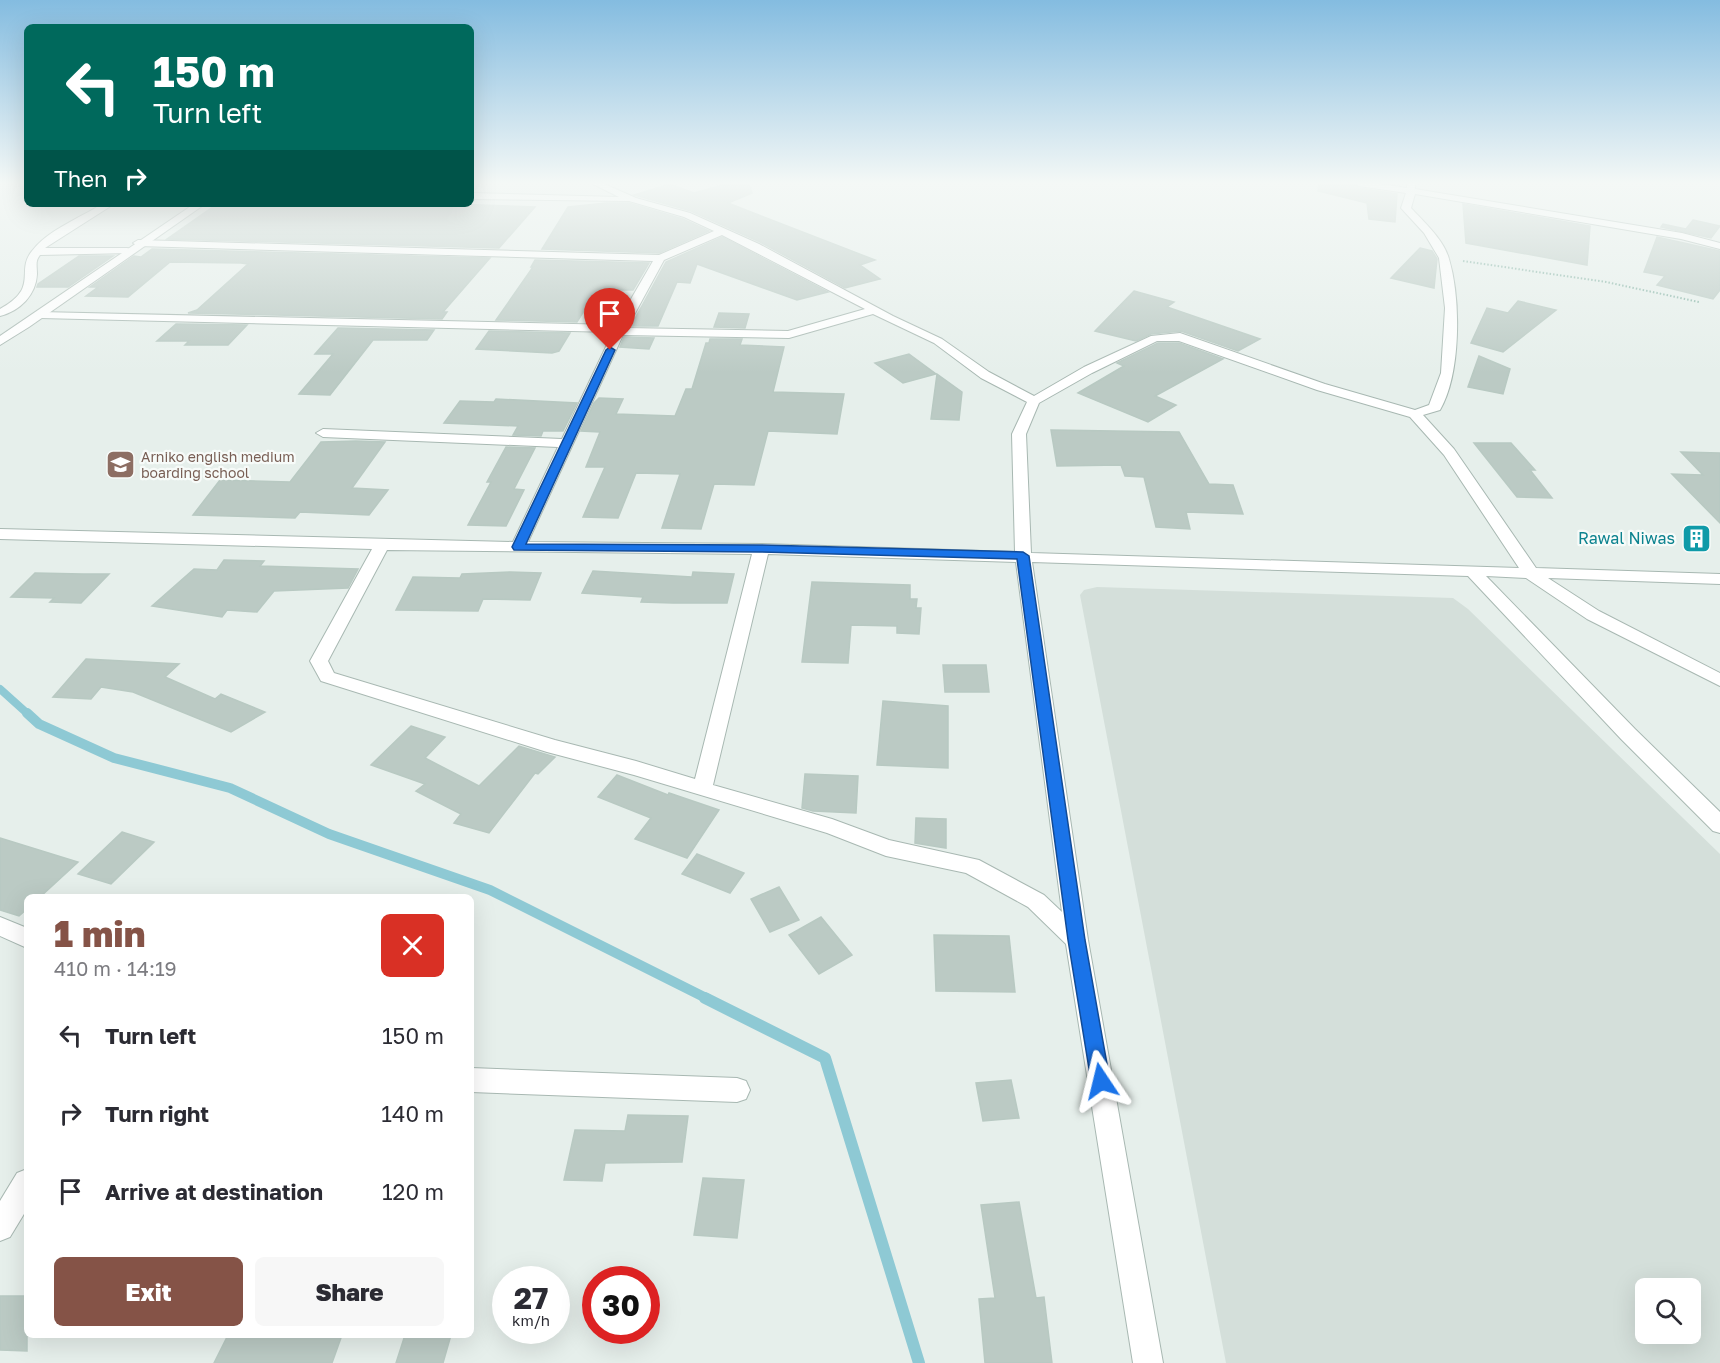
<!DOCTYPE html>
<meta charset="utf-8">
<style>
:root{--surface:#fff;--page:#f7f7f7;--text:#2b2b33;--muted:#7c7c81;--accent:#855347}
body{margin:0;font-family:"Golos Text",sans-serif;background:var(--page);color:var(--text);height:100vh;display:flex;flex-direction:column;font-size:22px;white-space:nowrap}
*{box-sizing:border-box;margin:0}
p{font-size:20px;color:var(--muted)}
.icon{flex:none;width:33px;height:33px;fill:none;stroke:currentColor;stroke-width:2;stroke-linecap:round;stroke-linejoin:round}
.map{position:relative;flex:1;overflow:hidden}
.drawer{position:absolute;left:24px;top:894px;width:450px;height:444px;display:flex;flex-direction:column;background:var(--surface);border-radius:9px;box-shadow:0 6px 24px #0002}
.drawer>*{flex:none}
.guide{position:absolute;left:24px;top:24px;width:450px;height:183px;border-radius:9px;box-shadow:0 6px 24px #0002;background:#00695c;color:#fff;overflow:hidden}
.tools{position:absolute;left:1635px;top:1278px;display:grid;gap:12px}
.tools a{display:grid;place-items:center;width:66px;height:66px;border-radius:9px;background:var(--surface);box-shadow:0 6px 24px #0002;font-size:30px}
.speed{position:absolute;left:492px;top:1266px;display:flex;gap:12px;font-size:30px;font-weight:700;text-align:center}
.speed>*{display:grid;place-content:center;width:78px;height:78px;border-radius:50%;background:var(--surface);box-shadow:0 6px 24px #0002;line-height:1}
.speed small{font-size:15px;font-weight:400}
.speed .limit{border:9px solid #d22;background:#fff;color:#111}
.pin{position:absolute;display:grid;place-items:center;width:51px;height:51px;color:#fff;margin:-62px -26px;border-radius:50% 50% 50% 0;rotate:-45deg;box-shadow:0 0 6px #0007}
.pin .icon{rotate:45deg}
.me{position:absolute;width:66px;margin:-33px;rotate:350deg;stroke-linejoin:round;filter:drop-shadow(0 0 4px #0008)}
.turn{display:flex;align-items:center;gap:21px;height:126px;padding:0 30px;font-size:27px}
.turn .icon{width:78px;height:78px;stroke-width:2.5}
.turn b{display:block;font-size:42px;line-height:51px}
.then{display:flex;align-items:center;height:57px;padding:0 30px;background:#0003;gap:12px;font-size:22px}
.round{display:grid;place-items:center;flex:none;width:63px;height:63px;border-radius:9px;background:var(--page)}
.headline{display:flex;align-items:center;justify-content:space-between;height:102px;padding:0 30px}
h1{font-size:36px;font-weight:800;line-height:45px;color:var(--accent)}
.action{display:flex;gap:12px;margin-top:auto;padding:12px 30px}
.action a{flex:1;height:69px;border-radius:9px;background:var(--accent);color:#fff;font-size:24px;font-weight:800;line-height:69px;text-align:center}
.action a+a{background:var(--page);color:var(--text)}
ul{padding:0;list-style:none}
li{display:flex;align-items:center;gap:18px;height:78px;padding:0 30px}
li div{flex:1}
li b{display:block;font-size:22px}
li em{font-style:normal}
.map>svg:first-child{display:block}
.built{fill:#d4dfda;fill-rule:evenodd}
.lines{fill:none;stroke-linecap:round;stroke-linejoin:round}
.stream-far2{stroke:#8ec9d4;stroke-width:8}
.stream-far1{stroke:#8ec9d4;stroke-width:10}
.stream{stroke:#8ec9d4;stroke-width:12}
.building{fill:#bbcac4;stroke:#b8c9c2;stroke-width:1.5}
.minor-casing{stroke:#a8b8b2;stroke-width:2}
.tertiary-casing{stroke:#a8b8b2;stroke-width:2}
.path{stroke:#86b3a5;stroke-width:2;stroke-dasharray:1.5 2;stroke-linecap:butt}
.minor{fill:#fff;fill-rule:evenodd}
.tertiary{fill:#fff;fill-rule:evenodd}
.route{fill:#1a73e8;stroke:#114b97;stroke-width:1.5}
.labels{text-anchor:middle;stroke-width:4.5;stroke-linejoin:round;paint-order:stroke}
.far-education-label{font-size:14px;fill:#785e54;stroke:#f7fbf9;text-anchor:start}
.culture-label{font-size:16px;fill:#0d838f;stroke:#f7fbf9;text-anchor:end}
</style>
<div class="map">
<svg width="1720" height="1363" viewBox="0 0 1720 1363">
<rect width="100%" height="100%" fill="#e6efeb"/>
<path class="built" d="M1097 587 1453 598 1468 609 1720 854V1363H1226L1080 595 1084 590ZM1646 1288H1690V1334H1646Z"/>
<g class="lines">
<polyline class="stream-far2" points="0,689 29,715"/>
<polyline class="stream-far1" points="27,713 39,724 114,758 230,788 329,834 490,890 708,999"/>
<polyline class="stream" points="705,998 825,1058 919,1363"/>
</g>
<g class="building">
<polygon points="730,183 749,183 752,193 728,203 875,260 860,265 880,279 845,288 760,242 691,211 634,195 670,184 694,193"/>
<polygon points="1319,183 1353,183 1359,188 1397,194 1395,222 1369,219 1367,203 1318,191"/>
<polygon points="606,203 629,203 683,219 709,231 659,253 542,249 568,207"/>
<polygon points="217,204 452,204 535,207 499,248 167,239"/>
<polygon points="1463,204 1590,226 1587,265 1466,243"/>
<polygon points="1693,220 1720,226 1711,238 1661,227 1663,224 1686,229"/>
<polygon points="722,237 828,292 797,300 697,264 690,283 677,282 658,326 631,326 666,262"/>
<polygon points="1657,237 1720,251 1720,290 1713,299 1657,285 1665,276 1644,272"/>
<polygon points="1420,248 1432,251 1437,259 1434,288 1391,278"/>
<polygon points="152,249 490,258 443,312 447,312 442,319 188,313 197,310 248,264 241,263 170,262 128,297 86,296 98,287 90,287 134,256 141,257"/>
<polygon points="79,256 113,256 68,287 37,287 38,284"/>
<polygon points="535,260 649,263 633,290 597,290 577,322 496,320 533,267 531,267"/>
<polygon points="1134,291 1174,302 1167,307 1260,339 1238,351 1181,331 1151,334 1136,341 1095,331"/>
<polygon points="1518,301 1556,310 1503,352 1471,343 1487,308 1508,313"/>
<polygon points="719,313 749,314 745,328 714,327"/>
<polygon points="176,324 247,325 228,345 185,345 189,341 157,341"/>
<polygon points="338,328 434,330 427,340 373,340 330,395 299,394 333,354 315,354"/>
<polygon points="489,331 570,333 559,351 552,353 476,349"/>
<polygon points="624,337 654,338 649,349 620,347"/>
<polygon points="710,339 742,339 740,345 784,347 773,392 844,394 837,434 768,431 754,485 714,484 701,529 662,528 680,474 636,473 618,518 583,517 605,467 586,467 600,432 581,431 594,403 599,398 623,399 616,414 675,416 686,389 692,389 706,343 709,343"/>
<polygon points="1158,343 1179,343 1223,359 1155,396 1176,405 1148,422 1078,393 1124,366 1117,363"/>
<polygon points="909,354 936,374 903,383 875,363"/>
<polygon points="1479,356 1510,369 1503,394 1468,387"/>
<polygon points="937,374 962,392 959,420 931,419"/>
<polygon points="496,399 577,403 563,431 543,431 541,436 513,435 518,426 444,423 460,401 494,402"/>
<polygon points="1051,430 1179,432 1209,484 1233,485 1243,514 1186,512 1190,529 1156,527 1144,477 1125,476 1121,465 1057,466"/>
<polygon points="356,441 385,442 352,488 388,490 369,515 300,512 295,518 193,515 220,480 290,482 321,442"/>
<polygon points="1474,443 1511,443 1535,470 1530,470 1552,498 1517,497"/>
<polygon points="506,447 535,448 514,489 524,490 506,526 468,525 491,482 487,482"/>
<polygon points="1681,452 1720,453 1720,523 1672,474 1703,475"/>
<polygon points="224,560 264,561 260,566 358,569 348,588 274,591 257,612 227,610 222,617 152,606 194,569 217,570"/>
<polygon points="593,571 692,577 693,572 734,574 727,603 673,603 641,602 643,597 582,593"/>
<polygon points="510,572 541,573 530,600 483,599 478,611 396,610 413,577 460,578 462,574"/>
<polygon points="35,573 83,574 109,574 81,603 50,602 54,598 11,597"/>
<polygon points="812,582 910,585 910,599 917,599 916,608 921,608 919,634 897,633 897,626 851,625 848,663 802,662"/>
<polygon points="86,659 179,664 165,677 215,699 221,694 265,712 231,732 133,692 101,687 91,699 53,697"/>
<polygon points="943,665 986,665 989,692 945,692"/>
<polygon points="883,701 948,706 948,768 877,765"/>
<polygon points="411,726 445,737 425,758 479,786 519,746 555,757 538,774 535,773 489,833 454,823 461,814 416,791 425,784 371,765"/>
<polygon points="805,774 858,776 856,813 813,811 802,808"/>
<polygon points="617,775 668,795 669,793 719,810 687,858 635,839 651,818 598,797"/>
<polygon points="916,818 946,819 946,848 915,843"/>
<polygon points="122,832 154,842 111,884 78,874"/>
<polygon points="0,838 78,862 40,897 27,897 27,909 19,916 0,910"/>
<polygon points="697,854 744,873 730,893 682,874"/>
<polygon points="779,887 799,920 770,932 751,899"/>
<polygon points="821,917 852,955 819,974 789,935"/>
<polygon points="934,935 1009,936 1015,992 936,991"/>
<polygon points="1011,1080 1019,1118 983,1121 976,1083"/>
<polygon points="628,1115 688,1116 682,1162 605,1163 602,1181 564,1180 575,1130 625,1131"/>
<polygon points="703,1178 744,1180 737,1238 694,1235"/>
<polygon points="1019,1202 1036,1298 1044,1297 1052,1363 985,1363 979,1299 995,1298 981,1205"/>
<polygon points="0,1296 27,1296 27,1351 0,1350"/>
<polygon points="228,1335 342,1335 332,1363 214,1363"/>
<polygon points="405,1335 451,1335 443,1363 396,1363"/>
</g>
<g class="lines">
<defs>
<g id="minor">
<path d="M591 183H602L636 198 690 213 759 244 893 316 942 339 989 372 1034 396 1084 367 1151 336 1180 333 1325 384 1415 410 1429 405 1441 373 1445 308 1439 258 1424 233 1401 208 1406 193 1359 186 1355 183H1374L1407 188V183H1415V189L1682 233 1720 243V249L1681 239 1415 194 1411 208C1424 222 1444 240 1449 259 1461 299 1461 374 1440 410L1423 415 1454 449 1536 568 1720 574V584L1548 578 1599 611 1720 673V686L1587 619 1526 578 1486 576 1635 729 1720 812V833L1713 831 1621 739 1468 576 1032 562 1088 940 1163 1363H1133L1066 944 1028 907 966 873 886 856 827 833 634 775 547 752 321 681 310 661 372 549 0 539V529L513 542 558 447 323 437 316 433 323 429 562 439 613 332 40 318 34 315 40 312 616 325 653 261 138 246 133 243 138 240 659 255 714 231 684 217 629 201 471 199V193L619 197ZM722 235 865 309 788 331 627 328 664 260ZM873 314 934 343 981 378 1027 402 1012 434 1015 552 761 544 528 542 623 335 789 338ZM1157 341H1179L1317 390 1410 417 1444 455 1519 568 1031 553 1026 434 1039 403 1092 373ZM387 550 752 554 695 779 636 761 555 740 334 673 328 661ZM768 554 1016 562 1062 912 1044 895 979 860 889 840 832 819 713 785Z"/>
<path d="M102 204H114L45 248H127L131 249V253L40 255C35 261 37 266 37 274 36 295 20 311 0 316V309C40 287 15 272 32 251 48 230 80 218 102 204Z"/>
<polygon points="0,917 27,928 27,948 0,936"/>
<polygon points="471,1068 737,1078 746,1081 750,1090 746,1099 737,1102 471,1092"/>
<polygon points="27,1169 27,1209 10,1237 0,1241 0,1201 17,1173"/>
</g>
<polygon id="tertiary" points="194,204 205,204 29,327 0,345 0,336"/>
</defs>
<use href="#minor" class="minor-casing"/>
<use href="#tertiary" class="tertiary-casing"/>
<polyline class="path" points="1463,261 1606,282 1699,302"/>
<use href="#minor" class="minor"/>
<use href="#tertiary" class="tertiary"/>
</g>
<linearGradient id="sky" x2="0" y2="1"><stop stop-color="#84bce0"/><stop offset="0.49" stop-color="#f4f8f6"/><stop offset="1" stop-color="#f4f8f6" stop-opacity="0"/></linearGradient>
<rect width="1720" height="373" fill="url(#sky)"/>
<polygon class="route" points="610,347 615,350 526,544 760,545 1023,552 1029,556 1085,940 1110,1081 1107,1087 1101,1090 1094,1087 1091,1081 1068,940 1017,559 760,552 514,550 512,547 606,350"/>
<defs>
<symbol id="school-square" viewBox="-11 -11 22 22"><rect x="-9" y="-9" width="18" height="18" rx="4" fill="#8d6e63" stroke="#f7fbf9"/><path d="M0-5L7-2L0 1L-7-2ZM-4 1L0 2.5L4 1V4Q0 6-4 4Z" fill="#fff"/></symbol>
<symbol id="building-square" viewBox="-11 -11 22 22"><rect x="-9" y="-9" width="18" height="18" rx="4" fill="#0f9aa8" stroke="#f7fbf9"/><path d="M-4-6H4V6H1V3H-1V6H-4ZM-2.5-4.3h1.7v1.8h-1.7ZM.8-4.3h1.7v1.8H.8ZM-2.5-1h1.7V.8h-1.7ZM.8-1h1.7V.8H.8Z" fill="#fff"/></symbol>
</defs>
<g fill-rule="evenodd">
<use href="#school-square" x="104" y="448" width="33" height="33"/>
<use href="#building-square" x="1680" y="522" width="33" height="33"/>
</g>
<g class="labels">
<g class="far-education-label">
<text x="141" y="462">Arniko english medium<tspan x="141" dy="16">boarding school</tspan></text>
</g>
<g class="culture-label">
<text x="1675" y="544">Rawal Niwas</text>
</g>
</g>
</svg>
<div class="tools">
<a><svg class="icon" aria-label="search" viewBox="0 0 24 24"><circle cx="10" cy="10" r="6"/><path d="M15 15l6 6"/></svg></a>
</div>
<div class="speed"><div>27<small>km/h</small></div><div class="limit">30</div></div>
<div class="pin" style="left:610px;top:350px;background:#d93025"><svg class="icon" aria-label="arrive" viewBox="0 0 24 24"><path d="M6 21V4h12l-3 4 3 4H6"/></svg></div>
<svg class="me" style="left:1101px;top:1081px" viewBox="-20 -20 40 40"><path d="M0-17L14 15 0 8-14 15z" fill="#1a73e8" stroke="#fff" stroke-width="4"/></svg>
<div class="guide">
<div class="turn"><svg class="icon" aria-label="left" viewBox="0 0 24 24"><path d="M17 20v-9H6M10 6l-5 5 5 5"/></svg><div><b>150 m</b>Turn left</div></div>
<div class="then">Then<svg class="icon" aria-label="right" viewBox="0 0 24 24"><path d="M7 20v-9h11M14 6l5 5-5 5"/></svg></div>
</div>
<section class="drawer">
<div class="headline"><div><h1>1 min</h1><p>410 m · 14:19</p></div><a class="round" style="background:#d93025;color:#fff"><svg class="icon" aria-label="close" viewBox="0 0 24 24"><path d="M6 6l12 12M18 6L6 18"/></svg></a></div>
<ul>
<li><svg class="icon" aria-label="left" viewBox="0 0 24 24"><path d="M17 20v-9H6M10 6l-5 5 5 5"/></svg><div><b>Turn left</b></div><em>150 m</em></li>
<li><svg class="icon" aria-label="right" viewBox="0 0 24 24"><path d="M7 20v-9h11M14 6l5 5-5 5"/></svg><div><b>Turn right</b></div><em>140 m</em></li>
<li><svg class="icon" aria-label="arrive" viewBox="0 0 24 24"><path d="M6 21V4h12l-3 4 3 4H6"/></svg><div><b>Arrive at destination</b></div><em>120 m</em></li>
</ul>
<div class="action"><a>Exit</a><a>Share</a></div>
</section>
</div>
